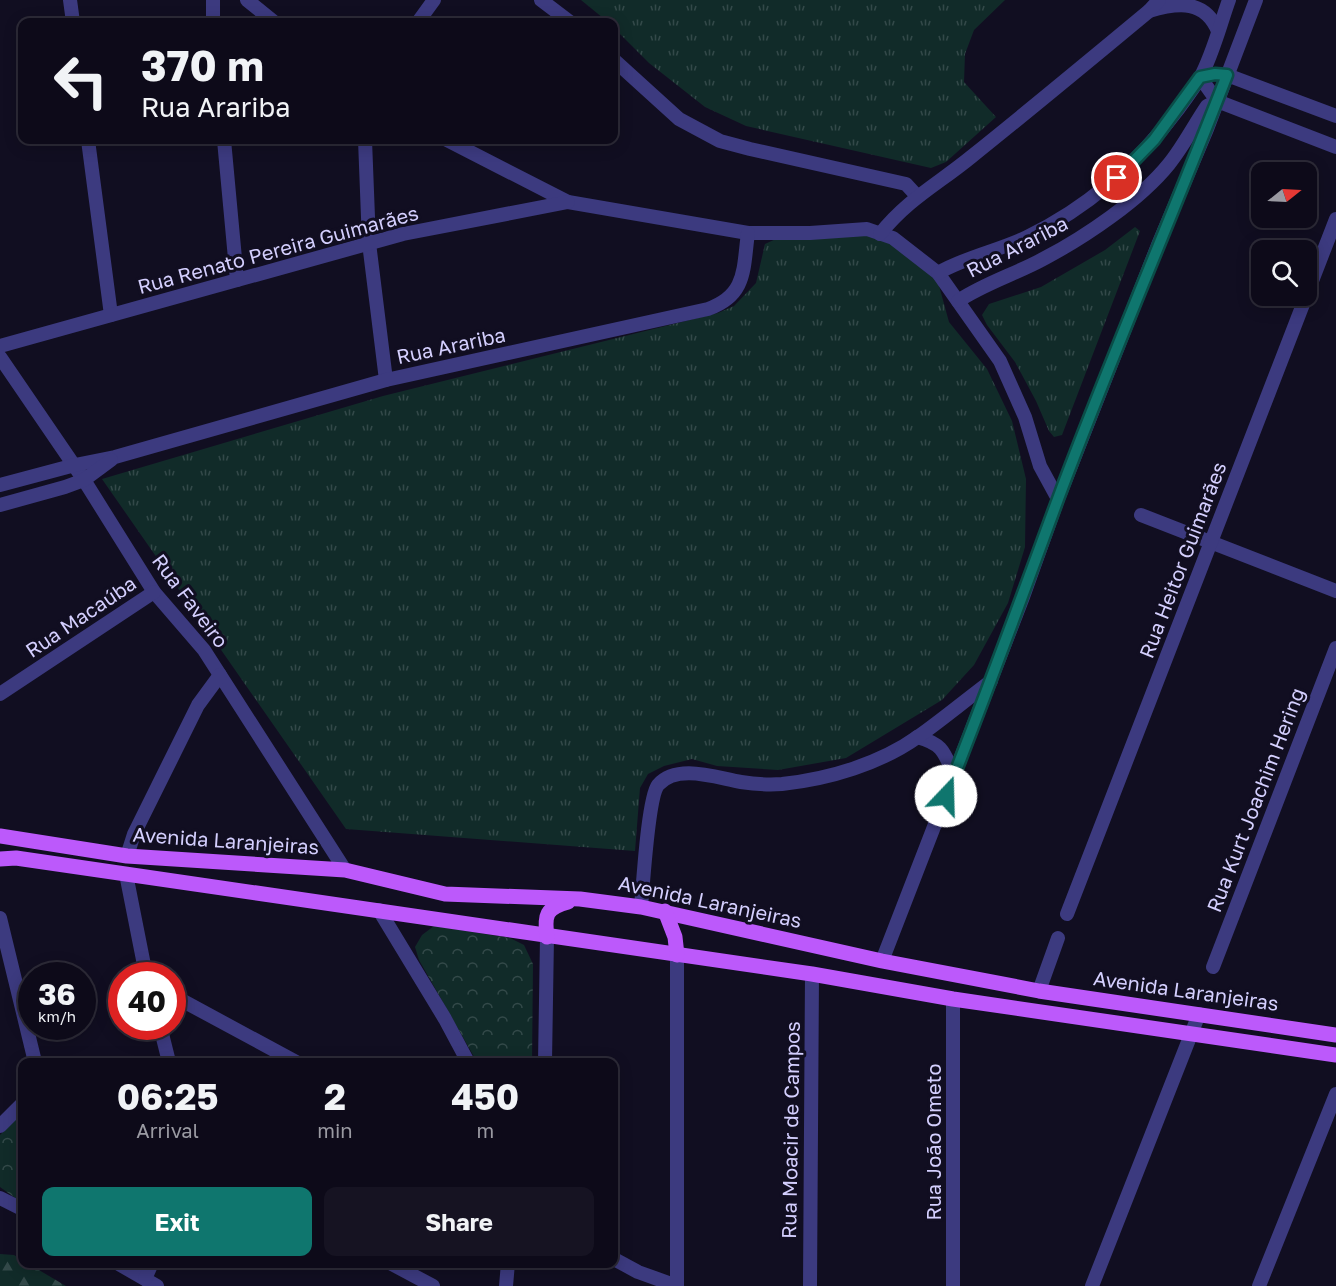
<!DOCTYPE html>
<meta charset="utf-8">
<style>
:root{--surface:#0d0a19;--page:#161322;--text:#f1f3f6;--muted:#9a9aa2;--line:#2d2b38;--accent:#0f766e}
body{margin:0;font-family:"Golos Text",sans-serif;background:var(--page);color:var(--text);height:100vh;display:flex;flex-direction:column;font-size:22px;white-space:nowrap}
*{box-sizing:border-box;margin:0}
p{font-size:20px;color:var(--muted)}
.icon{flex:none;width:33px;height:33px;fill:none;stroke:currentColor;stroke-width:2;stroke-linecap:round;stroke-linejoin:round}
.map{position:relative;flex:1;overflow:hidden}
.side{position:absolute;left:18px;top:1058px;width:600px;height:210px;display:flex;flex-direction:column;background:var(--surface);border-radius:12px;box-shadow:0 3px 15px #0003,0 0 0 2px var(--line)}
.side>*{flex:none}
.hud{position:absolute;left:18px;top:18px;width:600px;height:126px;border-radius:12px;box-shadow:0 3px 15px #0003,0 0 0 2px var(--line);background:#0d0a19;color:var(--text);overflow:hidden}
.needle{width:39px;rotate:72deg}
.fabs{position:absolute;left:1251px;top:162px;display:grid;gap:12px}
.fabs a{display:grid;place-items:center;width:66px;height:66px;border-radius:12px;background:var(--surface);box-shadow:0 3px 15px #0003,0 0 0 2px var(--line);font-size:30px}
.speed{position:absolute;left:18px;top:962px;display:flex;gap:12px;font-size:30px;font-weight:700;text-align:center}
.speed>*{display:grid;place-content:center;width:78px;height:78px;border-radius:50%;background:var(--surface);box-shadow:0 3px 15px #0003,0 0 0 2px var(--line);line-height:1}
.speed small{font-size:15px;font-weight:400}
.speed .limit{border:9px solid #d22;background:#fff;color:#111}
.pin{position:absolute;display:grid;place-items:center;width:51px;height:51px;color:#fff;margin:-26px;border:3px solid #fff;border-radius:50%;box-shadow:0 2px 6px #0007}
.me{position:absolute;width:66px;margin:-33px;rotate:21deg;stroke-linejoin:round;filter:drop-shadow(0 0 4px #0008)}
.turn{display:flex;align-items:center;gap:21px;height:126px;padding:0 24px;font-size:27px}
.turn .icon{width:78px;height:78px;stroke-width:2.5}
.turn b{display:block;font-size:42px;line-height:51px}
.eta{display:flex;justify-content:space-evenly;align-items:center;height:102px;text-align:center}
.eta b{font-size:36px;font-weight:700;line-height:42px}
.button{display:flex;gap:12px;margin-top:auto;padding:12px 24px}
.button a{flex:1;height:69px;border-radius:12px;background:var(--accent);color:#fff;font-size:24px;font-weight:700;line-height:69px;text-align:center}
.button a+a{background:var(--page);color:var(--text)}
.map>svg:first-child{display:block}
.grass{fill:url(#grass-tufts)}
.forest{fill:url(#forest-firs)}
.park{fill:url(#park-crowns)}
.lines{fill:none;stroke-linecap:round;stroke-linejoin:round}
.minor{stroke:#3c3a7f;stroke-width:14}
.major{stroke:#bc59fb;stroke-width:15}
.route-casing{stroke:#0a4d48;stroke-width:15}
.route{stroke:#0f766e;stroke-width:10}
.labels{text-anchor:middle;stroke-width:6;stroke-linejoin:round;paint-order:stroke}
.street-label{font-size:20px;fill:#d4cffe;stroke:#110e21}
</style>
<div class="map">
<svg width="1336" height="1286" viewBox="0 0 1336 1286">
<defs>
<pattern id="grass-tufts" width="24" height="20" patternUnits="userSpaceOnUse" patternTransform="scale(1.5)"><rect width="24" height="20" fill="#112b29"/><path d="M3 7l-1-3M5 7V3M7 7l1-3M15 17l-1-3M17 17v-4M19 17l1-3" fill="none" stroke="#334949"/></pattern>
<pattern id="forest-firs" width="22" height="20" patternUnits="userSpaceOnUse" patternTransform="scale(1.5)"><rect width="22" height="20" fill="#112b29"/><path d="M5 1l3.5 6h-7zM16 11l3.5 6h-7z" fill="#334949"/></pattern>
<pattern id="park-crowns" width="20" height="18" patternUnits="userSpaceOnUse" patternTransform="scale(1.5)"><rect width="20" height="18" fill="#112b29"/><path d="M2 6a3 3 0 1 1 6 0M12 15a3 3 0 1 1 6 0" fill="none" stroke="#334949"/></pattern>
</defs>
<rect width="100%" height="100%" fill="#110e21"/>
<g class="grass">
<polygon points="581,0 1005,0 974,30 965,54 964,82 996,117 946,162 931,168 746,126 705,107 649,63 614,28 614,22 608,22"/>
<polygon points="1135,227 1140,231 1062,435 1054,437 1049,431 1036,401 1015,362 987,325 982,315 989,304 1041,287 1105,250"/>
<polygon points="858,234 883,239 924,267 938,282 949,322 987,369 1012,421 1026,479 1025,547 1008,603 974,665 942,700 846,758 778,770 717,766 692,759 664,766 648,774 640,788 635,851 346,829 102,479 383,396 718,313 734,306 756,283 765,244 778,238"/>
</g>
<polygon class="forest" points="0,1254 14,1255 22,1260 22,1263 27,1263 66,1286 0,1286"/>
<g class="park">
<polygon points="434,926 510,938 524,945 533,964 532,1062 477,1062 419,960 415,947 422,935"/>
<polygon points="22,1113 22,1203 0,1187 0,1135"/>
</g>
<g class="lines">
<g class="minor">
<polyline points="70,0 73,22"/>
<polyline points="247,0 274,22"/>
<polyline points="541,0 570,22"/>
<path d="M1149 11C1179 2 1205 0 1218 31"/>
<polyline points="213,22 213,0"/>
<polyline points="418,22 434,0"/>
<polyline points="614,60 679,119 720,141 750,149 906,184 917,196"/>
<polyline points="1200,77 1217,101 1336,147"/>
<polyline points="1200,77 1215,74 1227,75 1336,116"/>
<polyline points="88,140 111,315"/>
<polyline points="224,140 237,280"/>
<polyline points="365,140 369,243 386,380"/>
<polyline points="447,140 568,202 748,233 810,233 867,229 893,238 938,273 1000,361 1025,417 1040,466 1058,499"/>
<path d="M880 234C908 199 938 184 971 157 1031 109 1090 60 1149 11L1159 0"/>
<path d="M938 273C965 257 998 251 1027 237 1088 208 1139 162 1179 108 1186 98 1194 88 1200 78 1213 54 1220 25 1229 0"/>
<path d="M958 301C985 283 1016 274 1045 258 1085 237 1140 200 1169 164 1183 147 1194 125 1207 106L1217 101"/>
<polyline points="0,346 403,234 568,202"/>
<polyline points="0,357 84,480 154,592 204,650 345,870"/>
<path d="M0 485 75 465 115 457 386 380 708 309C747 295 743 269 748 233"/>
<polyline points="0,505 65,487 84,480 111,460"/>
<polyline points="1141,515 1336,591"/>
<polyline points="0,694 154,592"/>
<path d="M917 737C943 744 944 752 954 775"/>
<polyline points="127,856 134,834 198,705 220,675"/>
<polyline points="126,874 146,975"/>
<path d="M641 907C643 886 648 798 658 785 677 763 717 778 741 782 754 784 769 785 782 784 829 779 880 764 919 736 943 719 967 699 991 681"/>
<polyline points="379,910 445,1019 468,1062"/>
<polyline points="1067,914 1336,219"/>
<polyline points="0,918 35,1062"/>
<polyline points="882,961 1023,597 1058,499 1158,245 1207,129 1256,0"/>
<polyline points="1213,967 1336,648"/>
<polyline points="1039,991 1058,938"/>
<polyline points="172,995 296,1062"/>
<polyline points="160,1026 169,1062"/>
<polyline points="545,1062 547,937"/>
<polyline points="0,1126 22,1104"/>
<polyline points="0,1198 22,1209"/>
<polyline points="614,1259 638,1272 677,1286"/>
<polyline points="117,1263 157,1286"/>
<polyline points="390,1263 433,1286"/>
<polyline points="145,1279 152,1263"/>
<polyline points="506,1286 508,1263"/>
<polyline points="677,1286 677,955"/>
<polyline points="810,1286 812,974"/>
<polyline points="953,1286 953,999"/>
<polyline points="1092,1286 1199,1014"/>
<polyline points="1259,1286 1336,1094"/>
</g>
<g class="major">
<polyline points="0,836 127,856 345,870 445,894 580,899 641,907 882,961 1039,991 1336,1035"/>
<polyline points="0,859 16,858 812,974 953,999 1336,1055"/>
<polyline points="665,911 675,937 677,955"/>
<path d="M547 937C544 915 546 908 568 902"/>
</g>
</g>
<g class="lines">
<defs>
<path id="route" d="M946 796C985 698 1021 599 1058 499 1111 357 1172 217 1227 75L1215 74 1200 77 1154 140 1117 178"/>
</defs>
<use href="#route" class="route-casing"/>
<use href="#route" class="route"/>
</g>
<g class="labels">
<g class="street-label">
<text transform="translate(1017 247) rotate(-27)" y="7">Rua Arariba</text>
<text transform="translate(278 250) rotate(-15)" y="7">Rua Renato Pereira Guimarães</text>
<text transform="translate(451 346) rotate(-12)" y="7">Rua Arariba</text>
<text transform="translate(1183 560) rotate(-69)" y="7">Rua Heitor Guimarães</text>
<text transform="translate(190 601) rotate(53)" y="7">Rua Faveiro</text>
<text transform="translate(81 617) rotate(-34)" y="7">Rua Macaúba</text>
<text transform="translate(1256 800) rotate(-69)" y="7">Rua Kurt Joachim Hering</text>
<text transform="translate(226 841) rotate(4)" y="7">Avenida Laranjeiras</text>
<text transform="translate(710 902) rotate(12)" y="7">Avenida Laranjeiras</text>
<text transform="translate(1186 991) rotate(8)" y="7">Avenida Laranjeiras</text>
<text transform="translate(791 1130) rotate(-89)" y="7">Rua Moacir de Campos</text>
<text transform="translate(934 1142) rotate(-90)" y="7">Rua João Ometo</text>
</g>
</g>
</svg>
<div class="fabs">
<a><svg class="needle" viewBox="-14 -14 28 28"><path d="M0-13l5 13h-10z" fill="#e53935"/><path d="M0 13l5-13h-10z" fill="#9a9aa2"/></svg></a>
<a><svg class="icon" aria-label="search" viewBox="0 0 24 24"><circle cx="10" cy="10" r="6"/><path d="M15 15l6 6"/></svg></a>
</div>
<div class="speed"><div>36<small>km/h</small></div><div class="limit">40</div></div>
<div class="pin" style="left:1117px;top:178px;background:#d93025"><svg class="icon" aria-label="arrive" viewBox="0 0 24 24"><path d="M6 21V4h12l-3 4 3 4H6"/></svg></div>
<svg class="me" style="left:946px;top:796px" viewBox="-20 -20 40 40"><circle r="19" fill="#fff"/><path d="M0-13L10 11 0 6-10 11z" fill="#0f766e"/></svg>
<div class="hud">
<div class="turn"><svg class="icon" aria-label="left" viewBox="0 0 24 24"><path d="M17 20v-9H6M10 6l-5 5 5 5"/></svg><div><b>370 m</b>Rua Arariba</div></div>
</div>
<section class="side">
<div class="eta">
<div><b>06:25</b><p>Arrival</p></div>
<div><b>2</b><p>min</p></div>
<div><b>450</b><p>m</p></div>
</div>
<div class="button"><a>Exit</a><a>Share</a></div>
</section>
</div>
